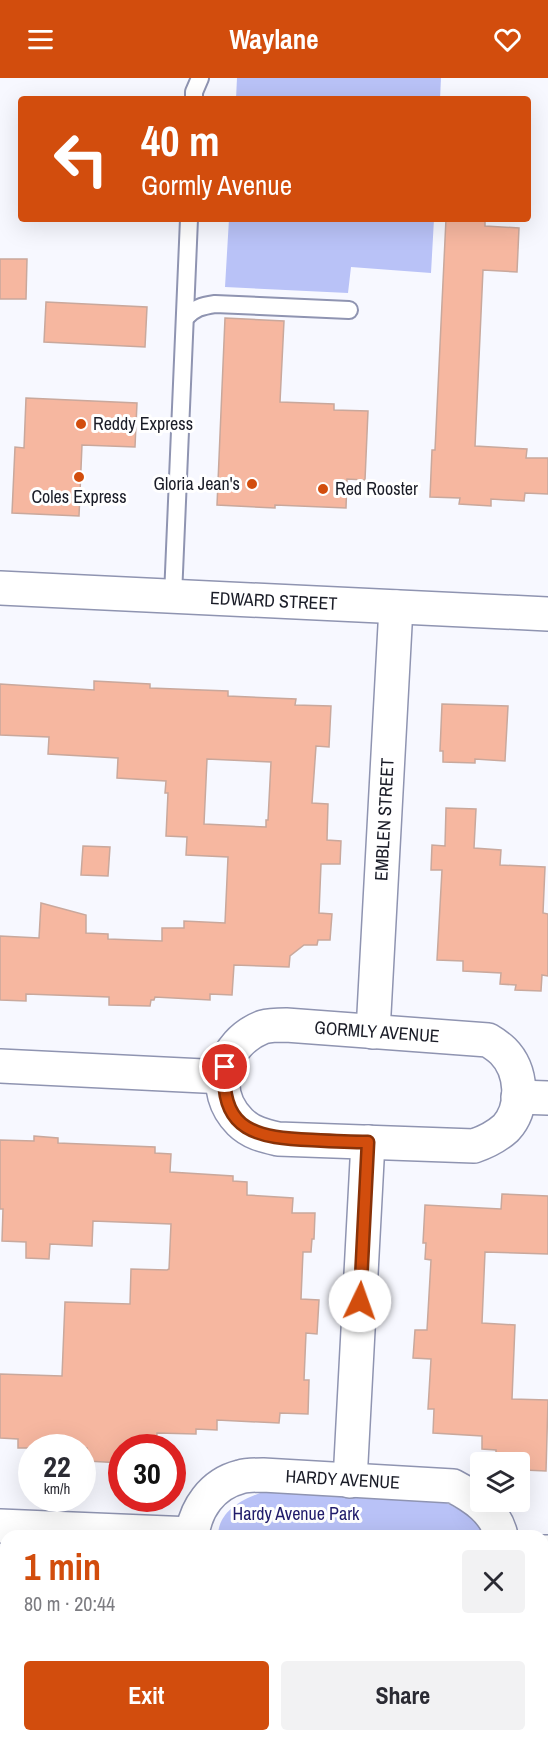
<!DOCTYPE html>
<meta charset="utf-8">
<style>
:root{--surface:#fff;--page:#f2f2f3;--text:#2b2b33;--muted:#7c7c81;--accent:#d24d0d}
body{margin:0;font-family:"Archivo Narrow",sans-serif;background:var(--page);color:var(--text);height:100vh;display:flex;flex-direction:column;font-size:22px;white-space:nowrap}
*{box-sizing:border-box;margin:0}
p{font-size:20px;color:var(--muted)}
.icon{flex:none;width:33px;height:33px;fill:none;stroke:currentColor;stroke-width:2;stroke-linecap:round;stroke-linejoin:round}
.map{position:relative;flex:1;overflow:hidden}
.drawer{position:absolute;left:0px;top:1452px;width:549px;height:212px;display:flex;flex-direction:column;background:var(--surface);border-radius:18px 18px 0 0;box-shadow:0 6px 24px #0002}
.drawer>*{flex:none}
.hud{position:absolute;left:18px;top:18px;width:513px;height:126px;border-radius:6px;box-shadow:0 6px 24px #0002;background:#d24d0d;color:#fff;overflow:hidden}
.controls{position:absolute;left:470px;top:1374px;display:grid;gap:12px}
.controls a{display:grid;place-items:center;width:60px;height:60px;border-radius:6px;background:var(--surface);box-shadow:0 6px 24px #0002;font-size:30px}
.speed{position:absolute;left:18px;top:1356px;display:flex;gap:12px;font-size:30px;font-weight:700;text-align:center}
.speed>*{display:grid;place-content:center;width:78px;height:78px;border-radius:50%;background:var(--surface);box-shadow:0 6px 24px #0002;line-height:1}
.speed small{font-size:15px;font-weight:400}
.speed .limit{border:9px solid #d22;background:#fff;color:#111}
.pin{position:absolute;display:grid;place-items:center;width:51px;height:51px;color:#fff;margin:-26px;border:3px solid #fff;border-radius:50%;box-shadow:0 2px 6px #0007}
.me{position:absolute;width:66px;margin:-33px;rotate:3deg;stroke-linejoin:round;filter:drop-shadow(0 0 4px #0008)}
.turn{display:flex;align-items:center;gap:21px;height:126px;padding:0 24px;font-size:27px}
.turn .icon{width:78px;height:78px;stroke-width:2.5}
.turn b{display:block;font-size:42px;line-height:51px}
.round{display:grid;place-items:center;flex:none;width:63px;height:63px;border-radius:6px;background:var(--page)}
.overview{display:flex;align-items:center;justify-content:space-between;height:102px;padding:0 24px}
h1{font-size:36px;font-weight:800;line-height:45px;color:var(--accent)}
.button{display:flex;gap:12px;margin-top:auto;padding:12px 24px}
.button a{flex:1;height:69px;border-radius:6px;background:var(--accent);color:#fff;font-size:24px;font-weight:800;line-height:69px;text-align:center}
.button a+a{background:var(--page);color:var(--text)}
header{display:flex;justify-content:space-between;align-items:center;height:78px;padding:0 24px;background:var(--accent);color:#fff;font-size:27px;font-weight:800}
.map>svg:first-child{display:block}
.green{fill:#b9c2f7}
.building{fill:#f6b7a0;stroke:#c9a89c;stroke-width:1.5;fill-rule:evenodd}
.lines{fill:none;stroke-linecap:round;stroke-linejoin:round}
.service-casing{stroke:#8f94b1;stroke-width:20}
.minor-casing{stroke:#8f94b1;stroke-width:36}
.trunk-casing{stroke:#8f94b1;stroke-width:36}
.service{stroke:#fff;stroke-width:16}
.minor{stroke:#fff;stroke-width:33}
.trunk{stroke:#fff;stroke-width:33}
.route-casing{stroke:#883208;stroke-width:15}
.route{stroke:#d24d0d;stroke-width:10}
.poi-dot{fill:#d24d0d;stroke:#fff;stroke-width:2}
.labels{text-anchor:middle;stroke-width:6;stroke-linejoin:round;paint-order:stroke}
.poi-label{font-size:18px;fill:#1a1c27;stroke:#fff;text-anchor:start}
.street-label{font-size:18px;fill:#1a1c27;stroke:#fff}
.park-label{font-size:18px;fill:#211c6b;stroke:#fff}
</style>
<header><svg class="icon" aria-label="menu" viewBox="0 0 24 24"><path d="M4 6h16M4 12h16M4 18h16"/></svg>Waylane<svg class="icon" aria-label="heart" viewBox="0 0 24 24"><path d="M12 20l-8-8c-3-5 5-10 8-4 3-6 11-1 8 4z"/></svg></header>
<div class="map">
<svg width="548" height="1663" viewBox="0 0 548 1663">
<rect width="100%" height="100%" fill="#f7f8ff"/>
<g class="green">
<polygon points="237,0 441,0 440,21 236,21"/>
<polygon points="229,141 434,141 431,195 351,189 348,215 225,209"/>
<path d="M266 1413 437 1420 471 1438 484 1451 486 1458H218C218 1432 245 1420 266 1413Z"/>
</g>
<g class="building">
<polygon points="446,141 485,141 485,148 519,150 517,194 483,192 475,368 527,371 526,380 548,380 548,416 525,415 524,423 491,421 491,428 459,426 460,420 430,419 432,372 435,372"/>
<polygon points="0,181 27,181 26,221 0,221"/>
<polygon points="46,224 147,229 145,269 44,264"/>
<polygon points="225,240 284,243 280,324 334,326 334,332 368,333 365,402 347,401 346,430 275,427 275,430 217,427"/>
<polygon points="26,320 137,325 135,369 82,367 79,438 12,435 15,369 24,370"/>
<path d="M94 603 150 606V610L228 613V618L296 621 295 627 331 628 329 669 316 668 312 725 328 726 327 762 341 763 340 786H321L319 835 332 836 330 862H318L317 867H304L290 878 289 889 234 887 232 917 210 916V922L155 919 154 922H151L150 928 109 927V919L26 916V923L0 922V858L39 860 41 825 86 837V855L108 856V861L162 863V850H184V843L225 845 228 779 186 777 187 759 166 758 168 715H165L166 703 117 700 118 680 48 676 49 659 0 657V606L94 612ZM207 681 271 684 268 742H266V749L204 746Z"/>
<polygon points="442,626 508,628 505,683 475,681 475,685 443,684 443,673 440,673"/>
<polygon points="446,730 476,731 474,770 501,772 500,787 545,789 543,835 548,836 548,898 542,897 541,913 515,912 516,907 500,906 501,895 463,893 463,883 437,882 442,792 431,792 432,767 445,768"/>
<polygon points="83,768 110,769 108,798 81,797"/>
<polygon points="34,1058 58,1060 58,1065 155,1069 155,1075 171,1076 170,1094 233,1098 233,1103 247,1104 247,1117 293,1120 292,1135 315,1135 314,1161 312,1161 311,1174 303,1174 301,1221 319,1222 317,1256 306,1255 304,1302 309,1302 308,1336 280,1335 279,1345 217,1342 217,1352 196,1351 196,1356 157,1355 156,1370 122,1370 122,1385 87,1383 87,1370 18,1370 18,1361 0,1360 0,1296 62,1298 65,1224 130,1226 131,1191 167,1192 169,1191 171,1146 93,1143 92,1168 50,1166 49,1181 26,1180 26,1164 2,1163 3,1131 0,1131 0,1062 34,1063"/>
<polygon points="502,1116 548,1118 548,1176 485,1174 482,1245 515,1247 512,1321 548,1322 546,1393 524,1392 519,1391 519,1384 514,1384 514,1382 496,1381 496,1372 482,1371 482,1358 433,1355 434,1331 428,1331 431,1281 413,1280 415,1252 427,1252 431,1182 425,1181 426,1165 423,1165 425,1127 501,1131"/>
</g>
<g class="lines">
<defs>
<g id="service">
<polyline points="194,21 194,14 200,0"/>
<path d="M185 240C194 230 202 228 215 226L349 232"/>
<polyline points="173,518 189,141"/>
</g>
<g id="minor">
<path d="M286 947 488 962C493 965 499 969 503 973 522 992 525 1029 506 1050 496 1059 486 1064 474 1068L278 1061C265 1058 251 1055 240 1044 209 1013 222 965 263 949 270 947 279 947 286 947Z"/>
<path id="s1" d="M373 954 396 529"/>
<polyline points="0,988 224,999"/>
<polyline points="518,1019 548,1020"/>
<polyline points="350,1403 368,1064"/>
<polyline points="0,1448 192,1456"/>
<path id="s2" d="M192 1458C195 1431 212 1406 240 1399 247 1397 256 1397 263 1397L453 1408C474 1419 496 1433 501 1458"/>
<polyline points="543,1474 548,1474"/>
<polyline points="340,1663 341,1658"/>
</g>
<g id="trunk">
<path id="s3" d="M0 510 548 536"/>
</g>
</defs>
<use href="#service" class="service-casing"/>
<use href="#minor" class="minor-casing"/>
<use href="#trunk" class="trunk-casing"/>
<use href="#service" class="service"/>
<use href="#minor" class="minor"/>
<use href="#trunk" class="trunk"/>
</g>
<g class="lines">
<defs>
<path id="route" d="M225 989C219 1054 259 1060 312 1062 330 1063 349 1064 368 1064L360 1223"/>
</defs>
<use href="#route" class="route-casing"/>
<use href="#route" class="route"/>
</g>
<g class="poi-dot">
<circle cx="81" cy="346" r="6"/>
<circle cx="79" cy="399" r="6"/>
<circle cx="252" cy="406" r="6"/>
<circle cx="323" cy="411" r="6"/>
</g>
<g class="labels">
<g class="poi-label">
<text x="93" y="352">Reddy Express</text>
<text x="240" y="412" text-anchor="end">Gloria Jean's</text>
<text x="335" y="417">Red Rooster</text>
<text x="79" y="425" text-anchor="middle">Coles Express</text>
</g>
<g class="street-label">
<text dy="6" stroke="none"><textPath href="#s3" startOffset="274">EDWARD STREET</textPath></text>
<text dy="6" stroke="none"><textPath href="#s1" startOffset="213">EMBLEN STREET</textPath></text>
<text transform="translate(377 954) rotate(4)" y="6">GORMLY AVENUE</text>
<text dy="6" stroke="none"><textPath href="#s2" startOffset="184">HARDY AVENUE</textPath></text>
</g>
<g class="park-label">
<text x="296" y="1442">Hardy Avenue Park</text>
</g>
</g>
</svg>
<div class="controls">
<a><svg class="icon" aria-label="layers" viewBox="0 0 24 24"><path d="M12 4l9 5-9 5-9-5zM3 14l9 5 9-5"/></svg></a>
</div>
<div class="speed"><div>22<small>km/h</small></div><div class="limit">30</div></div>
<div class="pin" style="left:225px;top:989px;background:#d93025"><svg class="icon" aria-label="arrive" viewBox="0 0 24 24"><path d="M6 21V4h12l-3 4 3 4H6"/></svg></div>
<svg class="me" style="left:360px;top:1223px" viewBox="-20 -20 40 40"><circle r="19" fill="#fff"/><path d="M0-13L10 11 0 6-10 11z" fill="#d24d0d"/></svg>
<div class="hud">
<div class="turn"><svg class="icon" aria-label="left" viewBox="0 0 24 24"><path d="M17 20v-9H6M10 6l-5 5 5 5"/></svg><div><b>40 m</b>Gormly Avenue</div></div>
</div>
<section class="drawer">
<div class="overview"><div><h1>1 min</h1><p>80 m · 20:44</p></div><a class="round"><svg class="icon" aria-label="close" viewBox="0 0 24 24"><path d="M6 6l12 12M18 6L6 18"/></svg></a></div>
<div class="button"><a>Exit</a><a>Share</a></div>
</section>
</div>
